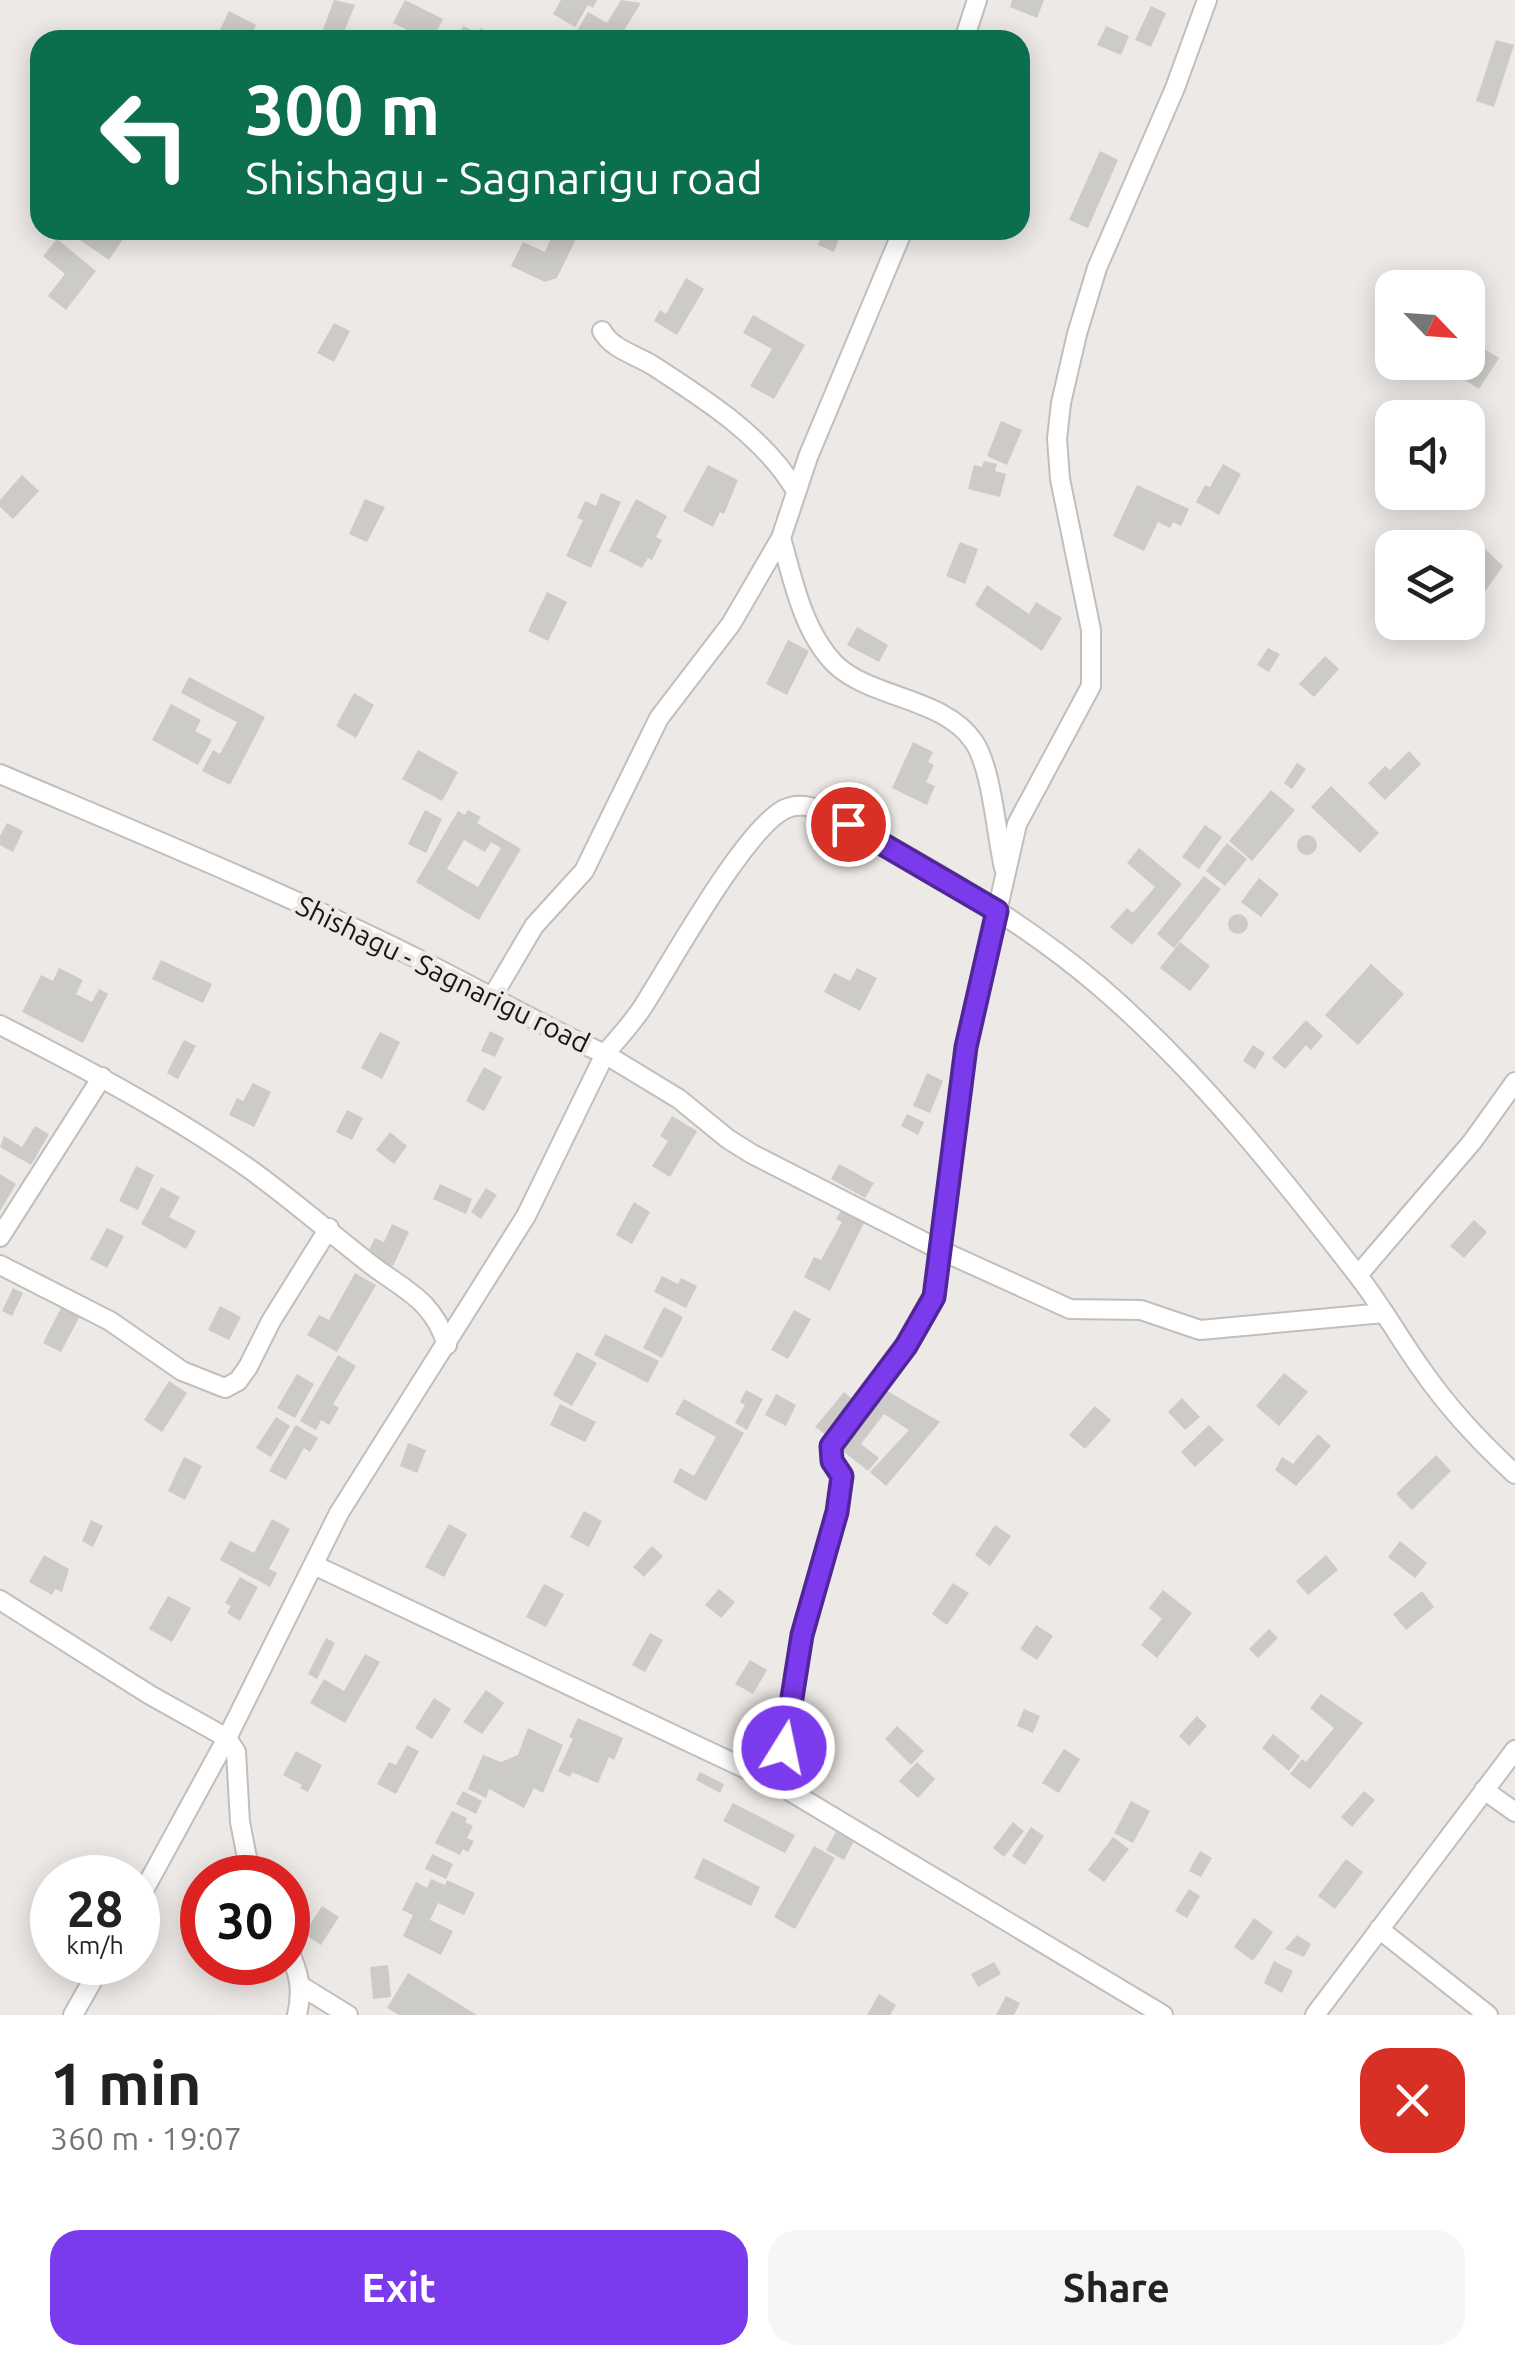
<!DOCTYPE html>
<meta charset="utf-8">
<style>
:root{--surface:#fff;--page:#f6f6f6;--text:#222;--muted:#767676;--accent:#7c3aed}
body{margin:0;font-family:Ubuntu,sans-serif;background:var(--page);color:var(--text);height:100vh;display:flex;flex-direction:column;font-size:38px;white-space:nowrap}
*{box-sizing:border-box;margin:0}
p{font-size:32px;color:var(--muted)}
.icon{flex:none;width:55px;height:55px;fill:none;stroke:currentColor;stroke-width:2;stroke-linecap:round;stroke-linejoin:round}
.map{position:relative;height:2015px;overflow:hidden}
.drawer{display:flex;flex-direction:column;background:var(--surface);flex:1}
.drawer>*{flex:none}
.guide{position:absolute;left:30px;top:30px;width:1000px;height:210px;border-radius:30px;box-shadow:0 5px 25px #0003;background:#0b6e4f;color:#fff;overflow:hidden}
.needle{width:65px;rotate:115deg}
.tools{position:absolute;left:1375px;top:270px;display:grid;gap:20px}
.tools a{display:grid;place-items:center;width:110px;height:110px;border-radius:20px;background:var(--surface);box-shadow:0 5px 25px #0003;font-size:50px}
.speed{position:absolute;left:30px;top:1855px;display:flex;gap:20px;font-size:50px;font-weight:700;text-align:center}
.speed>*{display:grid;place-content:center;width:130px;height:130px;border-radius:50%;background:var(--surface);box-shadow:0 5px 25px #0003;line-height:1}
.speed small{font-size:25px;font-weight:400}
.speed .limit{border:15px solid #d22;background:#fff;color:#111}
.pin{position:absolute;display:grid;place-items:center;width:85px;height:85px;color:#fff;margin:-42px;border:5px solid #fff;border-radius:50%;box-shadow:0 2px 10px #0007}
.me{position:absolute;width:110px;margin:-55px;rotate:10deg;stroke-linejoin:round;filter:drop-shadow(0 0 8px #0008)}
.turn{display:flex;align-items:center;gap:35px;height:210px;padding:0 50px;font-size:45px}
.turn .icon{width:130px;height:130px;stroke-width:2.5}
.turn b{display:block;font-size:70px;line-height:85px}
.round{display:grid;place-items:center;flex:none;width:105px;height:105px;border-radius:30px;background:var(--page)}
.head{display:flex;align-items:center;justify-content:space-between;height:170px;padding:0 50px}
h1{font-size:60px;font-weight:700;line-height:75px}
.primary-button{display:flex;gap:20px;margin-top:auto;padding:20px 50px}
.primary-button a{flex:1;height:115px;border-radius:30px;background:var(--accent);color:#fff;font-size:40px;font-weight:700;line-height:115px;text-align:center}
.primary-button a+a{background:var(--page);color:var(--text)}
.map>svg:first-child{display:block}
.building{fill:#cccbc7;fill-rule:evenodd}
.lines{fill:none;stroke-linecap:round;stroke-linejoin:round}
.street-casing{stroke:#c2bebb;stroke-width:22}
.street{stroke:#fff;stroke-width:18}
.route-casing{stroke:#51269a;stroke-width:25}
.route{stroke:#7c3aed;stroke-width:18}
.labels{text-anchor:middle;stroke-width:9;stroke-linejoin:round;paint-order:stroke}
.street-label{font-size:28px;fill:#191716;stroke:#ede9e6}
</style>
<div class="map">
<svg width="1515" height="2015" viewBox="0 0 1515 2015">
<rect width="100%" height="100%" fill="#ede9e6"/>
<g class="building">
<polygon points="334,0 355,5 341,39 322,32"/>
<polygon points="405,0 443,19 432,40 407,40 411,32 393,23"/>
<polygon points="561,0 597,0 593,8 588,5 575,27 553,14"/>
<polygon points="621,0 641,3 618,40 596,40 578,29 588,12 607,23"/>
<polygon points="1012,0 1044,0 1037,18 1010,7"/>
<polygon points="1151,6 1166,13 1151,47 1135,40"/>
<polygon points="229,11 256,25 249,40 226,40 229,34 220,30"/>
<polygon points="463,26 478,33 480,28 504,40 457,40"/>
<polygon points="1106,26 1129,36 1121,55 1097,45"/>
<polygon points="1496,40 1514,45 1494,107 1476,101"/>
<polygon points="1100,151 1118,160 1088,228 1069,220"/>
<polygon points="82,230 99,232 129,230 109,260 77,238"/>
<polygon points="824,230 842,230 834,252 818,245"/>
<polygon points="554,231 575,241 557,278 545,282 511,266 523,242 545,252"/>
<polygon points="57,239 96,271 66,310 48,296 65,274 43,256"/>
<polygon points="686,278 704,289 677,335 654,321 660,310 666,314"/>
<polygon points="753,315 805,345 774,399 750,386 772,349 743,333"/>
<polygon points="334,323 350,331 334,362 317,353"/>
<polygon points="1483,348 1499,358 1479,389 1463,379"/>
<polygon points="1001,421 1022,430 1007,465 987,456"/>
<polygon points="984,461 997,464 995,471 1006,474 1000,497 968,489 974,465 982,467"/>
<polygon points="1223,464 1241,474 1219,515 1196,502 1205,485 1210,487"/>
<polygon points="708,465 738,480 724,514 720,512 713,527 683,511"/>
<polygon points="22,475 39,491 13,519 0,507 0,500"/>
<polygon points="1137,485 1189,509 1181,526 1173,522 1170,528 1158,522 1144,551 1113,536"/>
<polygon points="601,493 621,502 591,568 566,556 583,520 577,518 585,501 596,506"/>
<polygon points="365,499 385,507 367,542 349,534"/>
<polygon points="636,499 667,516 656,537 662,540 652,560 648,558 642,568 609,551"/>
<polygon points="1477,541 1503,566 1468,615 1468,554"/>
<polygon points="960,542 978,549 965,584 946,576"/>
<polygon points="987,585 1029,614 1036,602 1062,618 1042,651 975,605"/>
<polygon points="547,592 567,602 548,641 528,631"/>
<polygon points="857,627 888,645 879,662 847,645"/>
<polygon points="788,640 809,651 787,695 766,684"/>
<polygon points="1268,648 1280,654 1269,672 1257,665"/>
<polygon points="1325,656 1339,669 1314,697 1299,684"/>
<polygon points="189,677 265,717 230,785 202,771 213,750 220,754 237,722 181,693"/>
<polygon points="354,693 374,705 356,738 336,726"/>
<polygon points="171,704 201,720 195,731 212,740 198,765 152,740"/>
<polygon points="913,742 933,752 928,762 934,765 926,782 935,786 927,805 892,788"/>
<polygon points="418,750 458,772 442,801 402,779"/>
<polygon points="1409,751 1421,764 1385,800 1368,783 1385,766 1390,770"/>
<polygon points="1297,763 1306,769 1292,789 1284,783"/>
<polygon points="1331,786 1379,833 1360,853 1311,807"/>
<polygon points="1271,790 1295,810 1252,861 1229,841"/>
<polygon points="425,810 442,819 426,853 408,844"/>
<path d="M468 810 481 817 477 823 521 849 479 920 416 882 458 811 465 815ZM464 840 485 852 491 842 501 848 478 887 447 869Z"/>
<polygon points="7,823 23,831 13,852 0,845 0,836"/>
<polygon points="1205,825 1222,837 1199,869 1182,857"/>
<circle cx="1307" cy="845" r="10"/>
<polygon points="1227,843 1247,859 1225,886 1206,871"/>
<polygon points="1139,848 1182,884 1132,945 1110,927 1127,908 1133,913 1155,887 1127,863"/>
<polygon points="1204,876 1221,889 1174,948 1157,934"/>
<polygon points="1259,878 1279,894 1261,917 1241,902"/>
<circle cx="1238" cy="924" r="10"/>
<polygon points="1180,942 1210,966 1190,991 1160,968"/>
<polygon points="161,960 212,984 203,1003 152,979"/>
<polygon points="1371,964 1404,994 1358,1045 1325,1015"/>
<polygon points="59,968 83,980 76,994 92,1002 99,989 108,994 83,1043 22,1012 41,975 53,981"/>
<polygon points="857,968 877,978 860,1011 824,992 834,973 850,981"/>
<polygon points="1306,1020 1323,1036 1311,1050 1306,1045 1285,1069 1272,1058"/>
<polygon points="490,1031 504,1038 495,1057 481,1051"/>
<polygon points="380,1032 400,1042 382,1079 361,1068"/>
<polygon points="184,1040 196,1046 178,1079 167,1073"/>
<polygon points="1253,1045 1265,1053 1255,1069 1243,1061"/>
<polygon points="484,1067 502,1077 484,1111 466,1101"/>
<polygon points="927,1073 943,1081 930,1113 913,1106"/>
<polygon points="253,1083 271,1092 254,1127 229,1115 237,1098 243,1101"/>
<polygon points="347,1110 363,1118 352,1140 336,1132"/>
<polygon points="907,1114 924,1122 918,1135 901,1126"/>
<polygon points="672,1116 697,1131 670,1177 652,1166 668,1141 660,1136"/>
<polygon points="35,1126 49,1134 31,1165 0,1147 4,1136 22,1147"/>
<polygon points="390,1132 407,1146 394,1164 376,1150"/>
<polygon points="839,1164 874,1183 865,1198 831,1179"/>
<polygon points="136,1166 154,1175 138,1210 119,1201"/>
<polygon points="0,1174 16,1184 0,1211"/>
<polygon points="440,1184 472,1199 466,1214 433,1199"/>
<polygon points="161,1187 180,1197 169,1217 196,1231 186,1249 141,1224"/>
<polygon points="486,1188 497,1195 481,1219 471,1212"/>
<polygon points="634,1202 650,1212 632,1244 616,1235"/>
<polygon points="845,1203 868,1215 830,1291 804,1277 814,1257 821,1260 842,1222 836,1219"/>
<polygon points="1474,1220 1487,1232 1464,1258 1450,1246"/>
<polygon points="392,1224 409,1232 393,1266 367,1254 375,1238 384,1242"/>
<polygon points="107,1228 124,1236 107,1268 90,1259"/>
<polygon points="355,1273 376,1285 337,1352 307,1335 319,1315 329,1320"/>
<polygon points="662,1276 678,1284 681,1278 697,1286 686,1308 654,1292"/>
<polygon points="13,1288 23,1293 12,1316 2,1311"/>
<polygon points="62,1306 80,1316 61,1352 43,1343"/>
<polygon points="220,1306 241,1317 229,1340 208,1330"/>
<polygon points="664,1307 683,1317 662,1358 643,1348"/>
<polygon points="794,1310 811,1319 788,1359 771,1350"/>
<polygon points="605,1334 659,1361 648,1383 594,1355"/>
<polygon points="577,1352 597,1363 572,1406 553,1395"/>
<polygon points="338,1355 356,1366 333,1404 339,1408 329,1425 321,1420 316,1430 300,1421"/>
<polygon points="1284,1373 1308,1392 1279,1426 1256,1406"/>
<polygon points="297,1374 314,1384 295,1418 277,1408"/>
<polygon points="169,1381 187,1393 162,1432 144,1420"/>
<polygon points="884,1389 940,1422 886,1486 870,1472 909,1430 884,1414 861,1444 879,1458 868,1471 838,1447"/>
<polygon points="746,1390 763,1399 747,1430 735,1423 745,1405 740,1402"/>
<polygon points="844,1392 858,1404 830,1438 815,1427"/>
<polygon points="776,1394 796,1405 786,1426 765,1415"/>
<polygon points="1182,1398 1200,1417 1185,1430 1168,1412"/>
<polygon points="684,1399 744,1433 706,1501 673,1482 680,1468 694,1476 716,1437 675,1414"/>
<polygon points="560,1404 596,1422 585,1442 550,1425"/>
<polygon points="1095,1406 1111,1420 1085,1449 1069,1435"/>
<polygon points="276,1417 290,1426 271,1457 256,1448"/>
<polygon points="296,1425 318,1438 310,1452 304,1448 286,1480 269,1471"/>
<polygon points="1209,1425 1224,1440 1195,1467 1181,1452"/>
<polygon points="1318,1434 1331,1446 1296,1486 1275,1470 1282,1457 1293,1464"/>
<polygon points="408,1443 426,1450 417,1473 400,1466"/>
<polygon points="1436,1455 1451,1471 1412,1510 1396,1494"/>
<polygon points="184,1457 202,1466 185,1500 168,1491"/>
<polygon points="584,1511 602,1521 589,1547 570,1537"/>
<polygon points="272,1519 290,1529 269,1569 277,1573 270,1587 220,1560 230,1541 254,1553"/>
<polygon points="91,1520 103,1526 93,1547 82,1541"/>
<polygon points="449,1524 467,1534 444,1577 425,1567"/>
<polygon points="995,1525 1011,1536 990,1566 975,1555"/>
<polygon points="1400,1541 1427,1563 1415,1578 1388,1557"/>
<polygon points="652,1546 663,1556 644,1577 633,1567"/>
<polygon points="44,1555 69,1569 62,1592 55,1589 52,1595 29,1582"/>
<polygon points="1326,1555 1338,1570 1308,1595 1296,1581"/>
<polygon points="240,1577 258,1587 240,1621 227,1613 231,1606 225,1603"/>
<polygon points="953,1583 969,1593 947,1625 932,1614"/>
<polygon points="544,1584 564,1594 546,1627 526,1617"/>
<polygon points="719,1589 735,1602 721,1618 705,1605"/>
<polygon points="1163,1590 1192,1613 1157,1658 1141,1645 1162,1619 1149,1608"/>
<polygon points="1422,1591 1434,1607 1406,1630 1393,1614"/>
<polygon points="168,1596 191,1608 172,1642 149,1629"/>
<polygon points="1036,1625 1053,1636 1037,1660 1020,1649"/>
<polygon points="1269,1629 1278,1638 1258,1658 1249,1649"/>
<polygon points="650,1633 663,1640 645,1672 632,1665"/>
<polygon points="326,1638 335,1643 317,1679 308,1674"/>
<polygon points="365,1654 380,1662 345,1723 310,1703 324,1679 344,1691"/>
<polygon points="750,1660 767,1670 753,1694 735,1684"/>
<polygon points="486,1690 504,1703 482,1734 463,1722"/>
<polygon points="1321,1694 1363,1723 1310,1789 1290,1774 1302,1759 1306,1762 1334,1728 1310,1708"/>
<polygon points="434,1698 451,1709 432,1739 415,1728"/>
<polygon points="1024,1709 1040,1716 1033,1733 1017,1726"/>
<polygon points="1197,1716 1207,1726 1189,1746 1179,1736"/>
<polygon points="578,1718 623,1738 614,1760 609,1757 598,1783 572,1772 570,1777 558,1771 573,1739 569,1737"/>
<polygon points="897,1726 924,1751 911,1765 885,1739"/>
<polygon points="528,1728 563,1745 543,1793 534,1788 524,1808 489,1789 486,1798 468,1789 483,1755 501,1762 518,1755"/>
<polygon points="1273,1734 1300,1756 1289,1771 1262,1748"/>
<polygon points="407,1745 419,1751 396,1794 377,1784 389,1762 396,1765"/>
<polygon points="1064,1749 1080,1759 1059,1793 1042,1783"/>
<polygon points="296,1751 322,1765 308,1792 300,1788 302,1785 283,1775"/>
<polygon points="917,1762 935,1779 918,1798 899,1781"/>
<polygon points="700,1772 724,1784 720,1793 696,1780"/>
<polygon points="463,1791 482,1801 476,1814 456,1804"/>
<polygon points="1364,1791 1375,1800 1352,1827 1341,1817"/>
<polygon points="1131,1801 1150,1811 1133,1843 1114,1833"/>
<polygon points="733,1803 795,1835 785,1853 723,1821"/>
<polygon points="452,1811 467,1818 465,1822 473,1826 467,1838 474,1841 468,1852 463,1849 460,1855 435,1843"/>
<polygon points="1013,1822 1024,1831 1004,1857 993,1848"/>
<polygon points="1031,1827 1044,1836 1025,1865 1012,1856"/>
<polygon points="836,1832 854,1841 844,1860 826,1850"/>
<polygon points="1113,1837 1129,1849 1104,1882 1088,1870"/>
<polygon points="814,1846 835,1858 795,1929 774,1917"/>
<polygon points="1200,1851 1212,1858 1201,1877 1189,1871"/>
<polygon points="432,1854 453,1864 446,1879 425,1869"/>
<polygon points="703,1858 760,1887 751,1906 694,1878"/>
<polygon points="1346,1859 1363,1872 1335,1909 1318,1896"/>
<polygon points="431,1879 445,1885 447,1880 475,1893 464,1915 438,1903 430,1920 453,1931 441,1955 403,1936 413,1915 402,1910 416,1882 427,1888"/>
<polygon points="1189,1889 1200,1896 1187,1918 1175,1911"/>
<polygon points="322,1906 339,1917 321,1945 304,1934"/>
<polygon points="1254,1918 1273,1932 1253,1961 1234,1947"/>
<polygon points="1297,1935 1311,1944 1304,1957 1285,1949"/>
<polygon points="1274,1961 1293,1971 1282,1993 1264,1983"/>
<polygon points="994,1962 1001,1974 978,1987 971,1974"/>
<polygon points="388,1965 391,1997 373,1999 370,1967"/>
<polygon points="408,1973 477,2015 399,2015 387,2008"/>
<polygon points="879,1994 896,2005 890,2015 867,2015"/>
<polygon points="1006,1996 1020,2003 1014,2015 996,2015"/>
</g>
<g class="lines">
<defs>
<g id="street">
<polyline points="964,40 977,0"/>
<path d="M602 331C612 349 634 354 652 365 703 398 765 437 796 491"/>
<path d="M781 538C793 580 803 632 835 664 871 699 944 697 974 742 992 769 996 833 1004 868"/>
<path d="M0 774C139 833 278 890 414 957 478 988 539 1025 605 1054 618 1038 633 1023 644 1005 671 963 745 828 785 809 798 803 810 806 823 811 919 861 1015 915 1098 985 1195 1068 1278 1172 1356 1273 1379 1302 1398 1336 1420 1367 1446 1405 1481 1443 1515 1474"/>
<polyline points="491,999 534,926 584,871 659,718 731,624 781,538 808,457 903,230"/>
<path d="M0 1025C86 1069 172 1114 251 1170 291 1199 327 1230 365 1260 401 1289 432 1297 447 1345"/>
<polyline points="0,1237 102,1077"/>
<polyline points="0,1265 110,1321 182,1371 225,1388 238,1381 248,1367 271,1321 329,1228"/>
<polyline points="1358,1275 1472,1142 1515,1082"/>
<polyline points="314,1565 778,1784 1163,2015"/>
<polyline points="0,1600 150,1695 227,1738 236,1752 240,1822 251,1878"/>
<polyline points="778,1784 802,1635 837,1512 842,1476 832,1461 831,1446 906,1346 934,1297 966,1047 1017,824 1091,686 1091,630 1060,479 1057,439 1061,403 1077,334 1097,268 1175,88 1207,0"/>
<polyline points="1484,1790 1515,1812"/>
<polyline points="138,1901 227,1738 339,1513 526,1216 605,1054 679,1099 728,1139 752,1154 940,1250 1070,1309 1141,1310 1200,1330 1384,1313"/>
<polyline points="1379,1929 1488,2015"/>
<path d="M288 1949C299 1972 303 1990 297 2015"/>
<polyline points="301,1986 348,2015"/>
<polyline points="73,2015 103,1962"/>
<polyline points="1315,2015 1515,1750"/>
</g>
</defs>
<use href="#street" class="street-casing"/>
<use href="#street" class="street"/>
</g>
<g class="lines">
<defs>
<polyline id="route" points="784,1748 802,1635 837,1512 842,1476 832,1461 831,1446 906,1346 934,1297 966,1047 997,911 848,824"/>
</defs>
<use href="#route" class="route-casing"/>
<use href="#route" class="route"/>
</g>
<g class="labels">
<g class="street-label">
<text transform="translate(443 974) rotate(26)" y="10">Shishagu - Sagnarigu road</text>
</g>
</g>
</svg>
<div class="tools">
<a><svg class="needle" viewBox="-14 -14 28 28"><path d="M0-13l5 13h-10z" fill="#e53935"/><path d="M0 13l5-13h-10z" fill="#767676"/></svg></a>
<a><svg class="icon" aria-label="sound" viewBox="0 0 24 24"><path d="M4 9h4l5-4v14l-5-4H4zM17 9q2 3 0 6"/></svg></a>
<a><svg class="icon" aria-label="layers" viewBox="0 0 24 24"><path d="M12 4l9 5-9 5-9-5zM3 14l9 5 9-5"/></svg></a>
</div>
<div class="speed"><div>28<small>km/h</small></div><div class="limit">30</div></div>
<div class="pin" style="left:848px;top:824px;background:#d93025"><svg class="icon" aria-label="arrive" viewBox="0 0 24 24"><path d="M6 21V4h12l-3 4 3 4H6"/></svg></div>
<svg class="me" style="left:784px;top:1748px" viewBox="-20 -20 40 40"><circle r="17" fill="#7c3aed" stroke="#fff" stroke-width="3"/><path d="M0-11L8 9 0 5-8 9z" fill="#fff"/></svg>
<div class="guide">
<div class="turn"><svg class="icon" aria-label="left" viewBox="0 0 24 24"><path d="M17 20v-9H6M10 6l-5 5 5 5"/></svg><div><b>300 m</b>Shishagu - Sagnarigu road</div></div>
</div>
</div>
<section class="drawer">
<div class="head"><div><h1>1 min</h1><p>360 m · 19:07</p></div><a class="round" style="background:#d93025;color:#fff"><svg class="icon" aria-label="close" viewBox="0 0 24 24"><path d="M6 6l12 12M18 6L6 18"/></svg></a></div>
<div class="primary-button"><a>Exit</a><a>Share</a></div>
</section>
